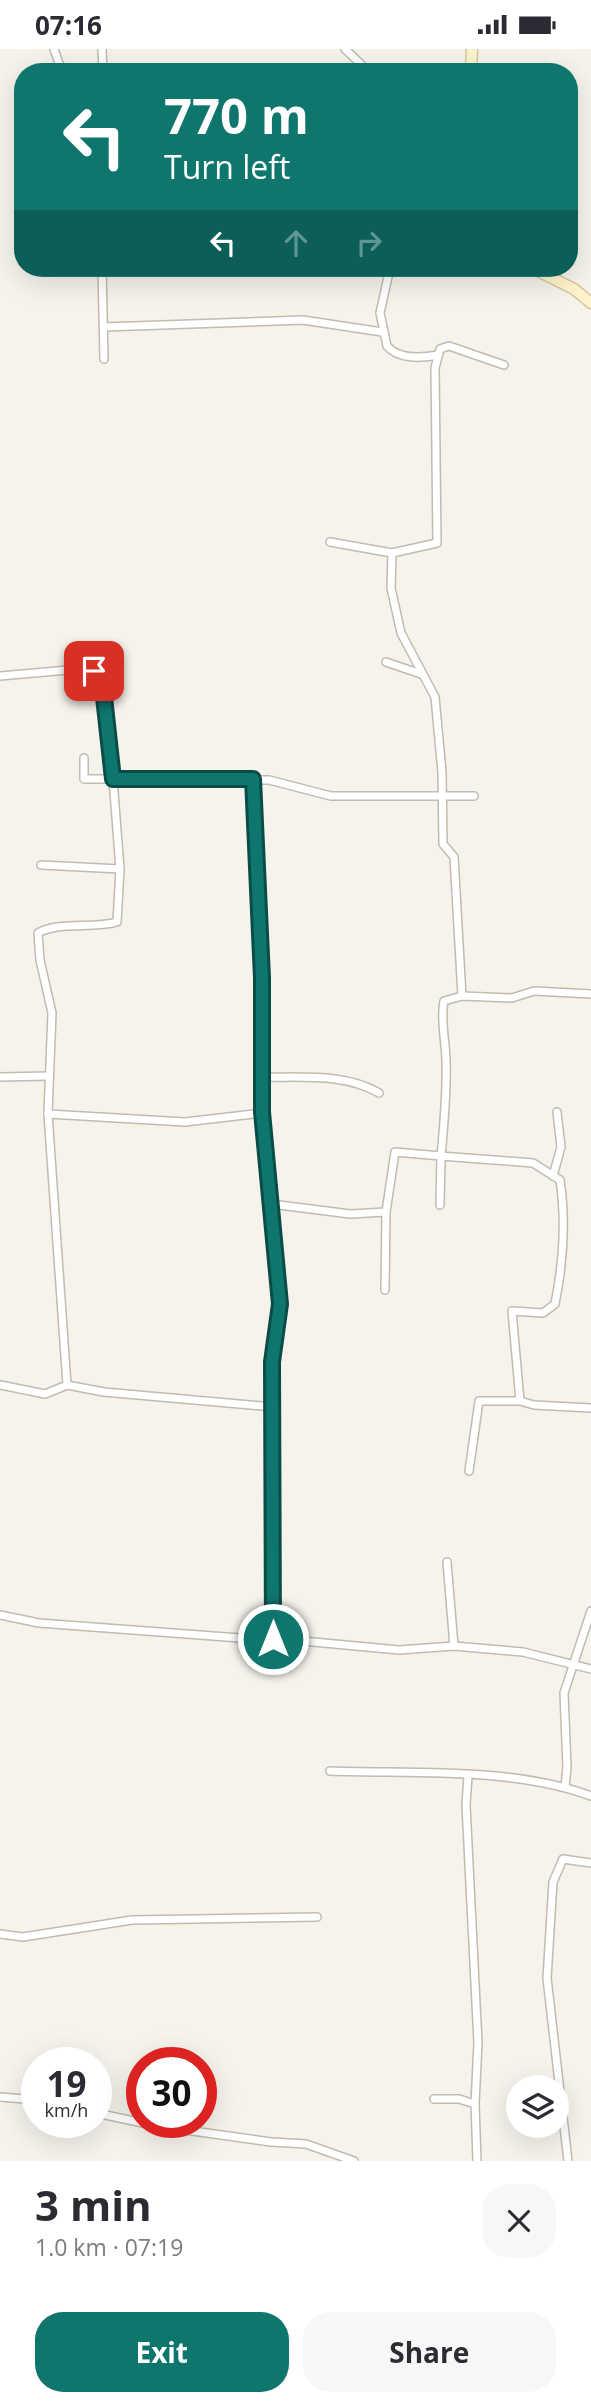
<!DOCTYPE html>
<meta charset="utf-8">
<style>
:root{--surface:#fff;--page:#f7f7f7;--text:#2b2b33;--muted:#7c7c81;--accent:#0f766e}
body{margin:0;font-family:"Open Sans",sans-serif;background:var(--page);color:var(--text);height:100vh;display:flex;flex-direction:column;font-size:26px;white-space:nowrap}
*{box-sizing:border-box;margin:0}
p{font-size:23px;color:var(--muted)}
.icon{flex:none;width:38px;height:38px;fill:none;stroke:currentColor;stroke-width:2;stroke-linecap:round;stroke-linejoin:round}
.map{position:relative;height:2112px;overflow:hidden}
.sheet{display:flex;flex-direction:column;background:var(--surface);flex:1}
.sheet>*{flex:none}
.guide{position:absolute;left:14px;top:14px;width:564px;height:214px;border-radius:28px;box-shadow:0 7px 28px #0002;background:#0f766e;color:#fff;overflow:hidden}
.fabs{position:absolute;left:506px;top:2026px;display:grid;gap:14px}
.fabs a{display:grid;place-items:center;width:63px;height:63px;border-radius:50%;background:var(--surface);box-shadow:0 7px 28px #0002;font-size:35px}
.speed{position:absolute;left:21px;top:1998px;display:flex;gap:14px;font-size:35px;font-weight:700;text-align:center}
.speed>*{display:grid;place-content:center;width:91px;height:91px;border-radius:50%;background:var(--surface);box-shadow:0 7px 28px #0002;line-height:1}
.speed small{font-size:18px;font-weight:400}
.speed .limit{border:10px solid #d22;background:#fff;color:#111}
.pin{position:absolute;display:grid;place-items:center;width:60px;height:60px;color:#fff;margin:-30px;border-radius:14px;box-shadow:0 4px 10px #0006}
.me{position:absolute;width:77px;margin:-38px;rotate:0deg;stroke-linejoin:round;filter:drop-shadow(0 0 5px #0008)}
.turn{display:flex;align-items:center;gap:24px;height:147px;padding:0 35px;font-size:32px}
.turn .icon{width:91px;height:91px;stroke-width:2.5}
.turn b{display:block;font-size:49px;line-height:60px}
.lanes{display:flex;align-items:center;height:66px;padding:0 35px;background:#0003;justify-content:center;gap:35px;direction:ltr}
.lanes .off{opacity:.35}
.round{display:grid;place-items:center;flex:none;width:74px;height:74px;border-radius:28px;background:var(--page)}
.overview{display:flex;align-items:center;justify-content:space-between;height:119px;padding:0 35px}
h1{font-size:42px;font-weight:700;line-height:52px}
.primary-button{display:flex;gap:14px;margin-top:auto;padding:14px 35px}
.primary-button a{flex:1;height:80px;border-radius:28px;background:var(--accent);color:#fff;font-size:28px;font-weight:700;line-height:80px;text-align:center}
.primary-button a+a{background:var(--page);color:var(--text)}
.status{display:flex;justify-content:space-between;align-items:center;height:49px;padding:0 35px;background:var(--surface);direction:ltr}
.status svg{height:19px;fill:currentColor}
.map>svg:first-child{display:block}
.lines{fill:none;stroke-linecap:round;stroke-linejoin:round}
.street-casing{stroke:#c2bbae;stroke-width:10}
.secondary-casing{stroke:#d6c79b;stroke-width:13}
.street{stroke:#fff;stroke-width:7}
.secondary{stroke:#fff3cd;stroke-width:10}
.route-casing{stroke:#0a4d48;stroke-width:18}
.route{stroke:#0f766e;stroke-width:12}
</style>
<div class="status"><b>07:16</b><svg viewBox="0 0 49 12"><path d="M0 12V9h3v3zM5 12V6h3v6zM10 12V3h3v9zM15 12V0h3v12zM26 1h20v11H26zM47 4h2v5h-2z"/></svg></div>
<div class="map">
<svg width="591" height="2112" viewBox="0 0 591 2112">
<rect width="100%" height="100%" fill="#f6f3ec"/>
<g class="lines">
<defs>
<g id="street">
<polyline points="54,0 62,23"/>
<polyline points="102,0 103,23"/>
<polyline points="345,0 369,23"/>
<polyline points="102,219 104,310"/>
<path d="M390 219 380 264 387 297C399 311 421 309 438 306"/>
<polyline points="104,278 303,271 382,283"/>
<polyline points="330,493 392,504 391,539 401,584 435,648 442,723 443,795 454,808 462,947"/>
<polyline points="392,504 437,494 435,319 440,300 449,297 504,316"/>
<polyline points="386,613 421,625"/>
<polyline points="0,627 68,621 94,622 103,639 113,730 269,731 331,747 474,747"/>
<path d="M84 709V730H113L120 820 117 873C92 880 60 872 38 884L40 911 52 964 48 1065 67 1336 104 1343 273 1358"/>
<polyline points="253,730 262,929 262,1064 280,1256 272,1313 273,1590"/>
<polyline points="41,816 120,820"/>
<path d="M591 945 534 942 512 949 462 947 444 952C440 971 446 993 446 1013 447 1044 444 1076 441 1107L533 1114 560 1131C566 1171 563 1215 555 1255L543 1264 512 1262 520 1352 534 1356 591 1359"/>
<polyline points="0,1028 49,1027"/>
<path d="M264 1028C303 1029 345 1024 379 1044"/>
<polyline points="48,1065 185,1073 262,1064"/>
<polyline points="553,1127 561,1098 557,1063"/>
<polyline points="271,1155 350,1165 386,1163"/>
<polyline points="385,1241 386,1163 395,1103 441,1107 440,1156"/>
<polyline points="0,1336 45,1345 67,1336"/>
<polyline points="469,1422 479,1352 520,1352"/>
<polyline points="447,1513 454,1597"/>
<polyline points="0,1566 39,1574 240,1589 281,1590 399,1601 454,1597 523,1603 591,1620"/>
<path d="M330 1722C413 1725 514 1718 591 1747"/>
<polyline points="468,1727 466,1756 478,1994 475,2055"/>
<polyline points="565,1737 567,1718 564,1644 591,1562"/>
<polyline points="0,1885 23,1888 132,1871 317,1868"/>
<polyline points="0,2048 37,2051"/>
<polyline points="434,2050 459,2050 475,2055 477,2112"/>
<polyline points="96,2064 157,2077 271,2093 306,2095 354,2112"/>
<polyline points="568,2112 547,1929 553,1833 563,1810 591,1814"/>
</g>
<g id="secondary">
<polyline points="471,23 472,0"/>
<polyline points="532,219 574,240 591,254"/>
</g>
</defs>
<use href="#street" class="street-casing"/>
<use href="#secondary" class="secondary-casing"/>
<use href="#street" class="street"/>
<use href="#secondary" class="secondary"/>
</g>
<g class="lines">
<defs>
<polyline id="route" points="94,622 103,639 113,730 253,730 262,929 262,1063 280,1255 272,1313 273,1590"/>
</defs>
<use href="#route" class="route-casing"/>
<use href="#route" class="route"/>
</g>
</svg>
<div class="fabs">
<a><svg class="icon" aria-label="layers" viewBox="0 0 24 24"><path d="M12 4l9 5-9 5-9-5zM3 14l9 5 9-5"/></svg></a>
</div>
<div class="speed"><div>19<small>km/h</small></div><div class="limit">30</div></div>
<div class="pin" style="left:94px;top:622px;background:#d93025"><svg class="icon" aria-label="arrive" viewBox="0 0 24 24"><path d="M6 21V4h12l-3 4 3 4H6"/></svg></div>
<svg class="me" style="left:273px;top:1590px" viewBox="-20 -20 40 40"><circle r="17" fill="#0f766e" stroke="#fff" stroke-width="3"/><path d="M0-11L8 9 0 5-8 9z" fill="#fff"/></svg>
<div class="guide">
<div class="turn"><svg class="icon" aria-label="left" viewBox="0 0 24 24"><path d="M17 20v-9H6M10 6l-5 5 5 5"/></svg><div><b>770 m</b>Turn left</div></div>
<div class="lanes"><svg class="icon" aria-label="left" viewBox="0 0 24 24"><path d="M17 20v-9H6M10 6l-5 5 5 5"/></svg><svg class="icon off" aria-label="ahead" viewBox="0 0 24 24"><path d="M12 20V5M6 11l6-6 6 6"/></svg><svg class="icon off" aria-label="right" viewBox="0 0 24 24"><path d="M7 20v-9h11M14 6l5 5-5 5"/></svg></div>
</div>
</div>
<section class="sheet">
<div class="overview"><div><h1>3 min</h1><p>1.0 km · 07:19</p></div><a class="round"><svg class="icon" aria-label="close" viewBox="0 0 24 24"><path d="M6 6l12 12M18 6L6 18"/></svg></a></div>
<div class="primary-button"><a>Exit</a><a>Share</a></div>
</section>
